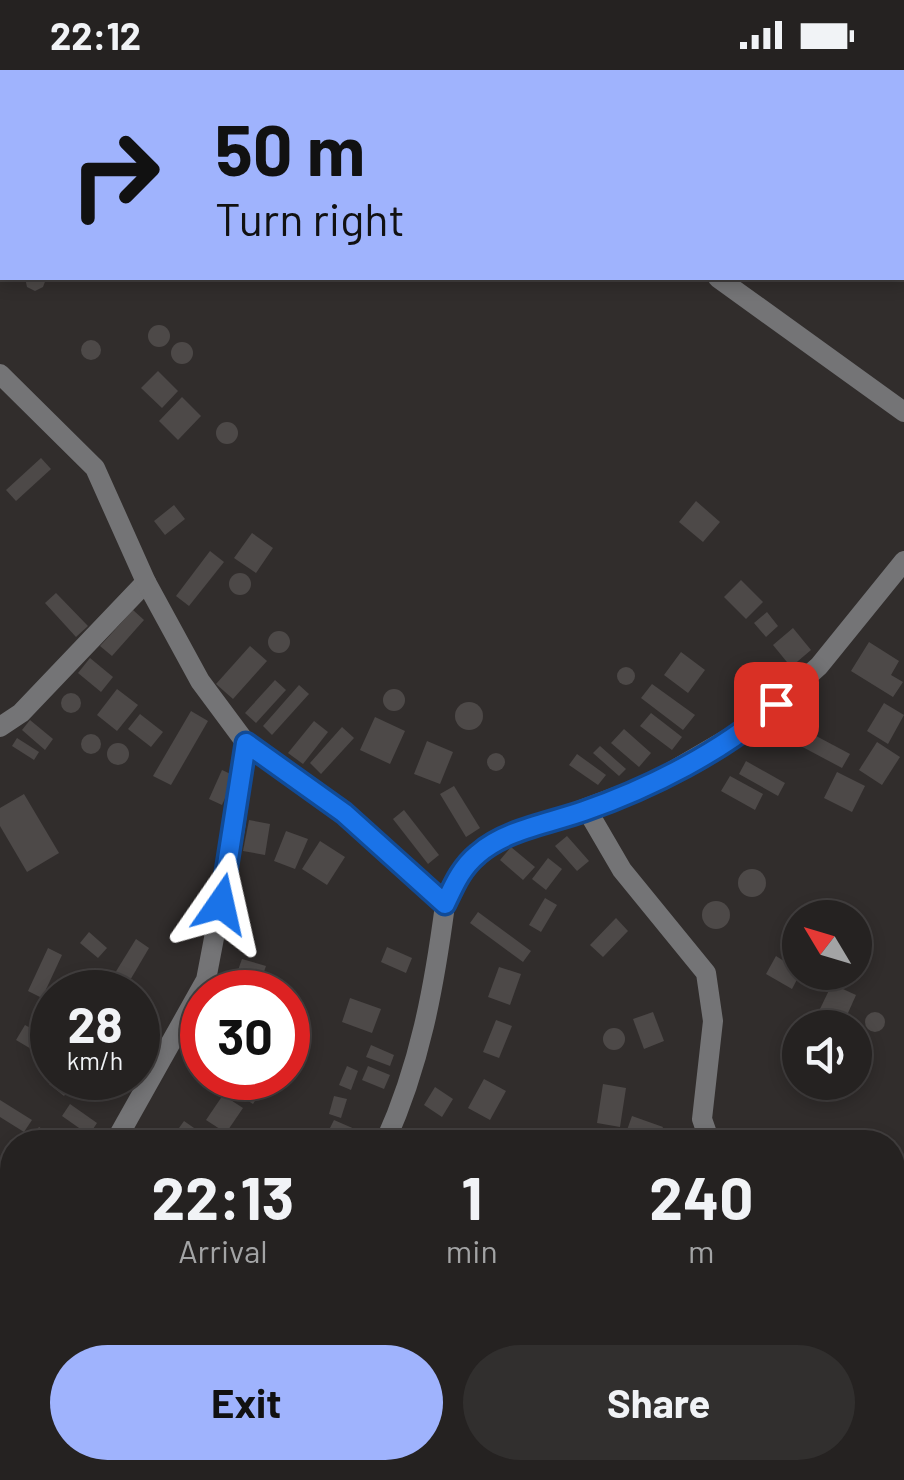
<!DOCTYPE html>
<style>
:root{--surface:#252221;--page:#312f2e;--text:#f1f3f6;--muted:#a3a4a5;--line:#423f3f;--accent:#9fb3fd}
body{margin:0;font-family:Barlow,sans-serif;background:var(--page);color:var(--text);height:100vh;display:flex;flex-direction:column;font-size:38px;white-space:nowrap}
*{box-sizing:border-box;margin:0}
p{font-size:32px;color:var(--muted)}
.icon{flex:none;width:55px;height:55px;fill:none;stroke:currentColor;stroke-width:2;stroke-linecap:round;stroke-linejoin:round}
.map{position:relative;flex:1;overflow:hidden}
.side{position:absolute;left:0px;top:1060px;width:905px;height:350px;display:flex;flex-direction:column;background:var(--surface);border-radius:40px 40px 0 0;box-shadow:0 5px 15px #0003,0 0 0 2px var(--line)}
.side>*{flex:none}
.hud{position:absolute;left:0px;top:0px;width:905px;height:210px;box-shadow:0 5px 15px #0003,0 0 0 2px var(--line);background:#9fb3fd;color:#111;overflow:hidden}
.needle{width:65px;rotate:308deg}
.tools{position:absolute;left:782px;top:830px;display:grid;gap:20px}
.tools a{display:grid;place-items:center;width:90px;height:90px;border-radius:50%;background:var(--surface);box-shadow:0 5px 15px #0003,0 0 0 2px var(--line);font-size:50px}
.speed{position:absolute;left:30px;top:900px;display:flex;gap:20px;font-size:50px;font-weight:700;text-align:center}
.speed>*{display:grid;place-content:center;width:130px;height:130px;border-radius:50%;background:var(--surface);box-shadow:0 5px 15px #0003,0 0 0 2px var(--line);line-height:1}
.speed small{font-size:25px;font-weight:400}
.speed .limit{border:15px solid #d22;background:#fff;color:#111}
.pin{position:absolute;display:grid;place-items:center;width:85px;height:85px;color:#fff;margin:-42px;border-radius:20px;box-shadow:0 5px 15px #0006}
.me{position:absolute;width:110px;margin:-55px;rotate:11deg;stroke-linejoin:round;filter:drop-shadow(0 0 8px #0008)}
.turn{display:flex;align-items:center;gap:35px;height:210px;padding:0 50px;font-size:45px}
.turn .icon{width:130px;height:130px;stroke-width:2.5}
.turn b{display:block;font-size:70px;line-height:85px}
.eta{display:flex;justify-content:space-evenly;align-items:center;height:170px;text-align:center}
.eta b{font-size:60px;font-weight:700;line-height:70px}
.primary-button{display:flex;gap:20px;margin-top:auto;padding:20px 50px}
.primary-button a{flex:1;height:115px;border-radius:60px;background:var(--accent);color:#111;font-size:40px;font-weight:700;line-height:115px;text-align:center}
.primary-button a+a{background:var(--page);color:var(--text)}
.status{display:flex;justify-content:space-between;align-items:center;height:70px;padding:0 50px;background:var(--surface);direction:ltr}
.status svg{height:28px;fill:currentColor}
.map>svg:first-child{display:block}
.building{fill:#4d4948}
.lines{fill:none;stroke-linecap:round;stroke-linejoin:round}
.minor{stroke:#747476;stroke-width:20}
.tertiary{stroke:#747476;stroke-width:20}
.route-casing{stroke:#114b97;stroke-width:25}
.route{stroke:#1a73e8;stroke-width:18}
</style>
<div class="status"><b>22:12</b><svg viewBox="0 0 49 12"><path d="M0 12V9h3v3zM5 12V6h3v6zM10 12V3h3v9zM15 12V0h3v12zM26 1h20v11H26zM47 4h2v5h-2z"/></svg></div>
<div class="map">
<svg width="904" height="1410" viewBox="0 0 904 1410">
<rect width="100%" height="100%" fill="#312d2c"/>
<g class="building">
<polygon points="25,208 45,208 46,209 43,217 35,221 27,217"/>
<circle cx="159" cy="266" r="11"/>
<circle cx="91" cy="280" r="10"/>
<circle cx="182" cy="283" r="11"/>
<polygon points="158,301 178,321 162,338 141,318"/>
<polygon points="182,327 201,346 178,370 159,351"/>
<circle cx="227" cy="363" r="11"/>
<polygon points="41,388 51,399 16,431 6,420"/>
<polygon points="696,431 720,452 703,472 679,452"/>
<polygon points="174,435 185,449 165,465 154,451"/>
<polygon points="252,463 273,478 256,503 234,488"/>
<polygon points="210,481 224,492 189,536 176,526"/>
<circle cx="240" cy="514" r="11"/>
<polygon points="741,510 763,532 746,549 724,527"/>
<polygon points="56,523 88,556 76,567 45,533"/>
<polygon points="133,540 144,550 112,586 100,576"/>
<polygon points="767,542 778,556 766,567 754,553"/>
<polygon points="793,558 811,580 791,597 773,575"/>
<circle cx="279" cy="572" r="11"/>
<polygon points="869,572 899,591 891,605 903,612 893,627 851,601"/>
<polygon points="250,576 267,591 233,629 216,614"/>
<polygon points="681,582 705,600 688,623 664,605"/>
<polygon points="90,588 113,607 101,622 78,603"/>
<circle cx="626" cy="606" r="9"/>
<polygon points="275,610 286,620 256,653 245,643"/>
<polygon points="652,614 695,645 683,660 641,628"/>
<polygon points="299,615 309,624 272,665 263,656"/>
<polygon points="117,619 138,635 117,661 97,645"/>
<circle cx="394" cy="630" r="11"/>
<circle cx="71" cy="633" r="10"/>
<circle cx="469" cy="646" r="14"/>
<polygon points="884,633 904,645 888,674 867,661"/>
<polygon points="191,641 208,651 171,715 153,706"/>
<polygon points="651,643 682,667 672,680 640,656"/>
<polygon points="140,644 163,662 151,677 128,659"/>
<polygon points="375,647 405,661 390,694 360,680"/>
<polygon points="30,650 53,669 45,680 22,660"/>
<polygon points="314,651 328,662 303,694 288,683"/>
<polygon points="788,651 850,684 842,698 780,665"/>
<polygon points="342,657 354,668 321,704 310,693"/>
<polygon points="624,659 651,683 639,697 611,673"/>
<circle cx="91" cy="674" r="10"/>
<polygon points="17,668 39,682 34,690 12,676"/>
<polygon points="427,671 453,682 440,714 414,704"/>
<polygon points="877,672 900,687 882,715 859,700"/>
<circle cx="118" cy="684" r="11"/>
<polygon points="600,676 626,699 619,706 593,683"/>
<circle cx="496" cy="692" r="9"/>
<polygon points="577,684 606,705 598,715 569,695"/>
<polygon points="746,691 785,713 778,726 739,704"/>
<polygon points="222,700 235,706 222,735 209,729"/>
<polygon points="837,702 865,716 852,742 824,728"/>
<polygon points="730,706 763,724 755,740 721,721"/>
<polygon points="454,716 480,758 466,767 440,724"/>
<polygon points="24,724 59,783 27,802 0,756 0,738"/>
<polygon points="404,740 439,785 428,794 393,749"/>
<polygon points="249,750 270,754 265,785 243,781"/>
<polygon points="286,761 308,769 295,799 274,791"/>
<polygon points="567,766 589,791 577,801 555,776"/>
<polygon points="320,771 345,787 327,815 302,799"/>
<polygon points="511,777 535,797 523,810 500,790"/>
<polygon points="548,788 562,799 546,820 532,809"/>
<circle cx="752" cy="813" r="14"/>
<polygon points="545,828 557,835 541,862 529,855"/>
<circle cx="716" cy="845" r="14"/>
<polygon points="478,842 531,881 523,892 470,853"/>
<polygon points="616,848 628,861 603,887 590,875"/>
<polygon points="89,862 107,878 98,888 80,873"/>
<polygon points="136,869 149,878 129,912 115,903"/>
<polygon points="387,877 412,888 406,903 381,892"/>
<polygon points="48,878 62,885 42,928 28,921"/>
<polygon points="776,886 801,902 792,919 766,904"/>
<polygon points="242,889 266,896 261,910 237,903"/>
<polygon points="499,897 521,904 510,935 488,927"/>
<polygon points="832,914 856,925 844,952 819,941"/>
<polygon points="350,928 381,939 372,963 342,952"/>
<circle cx="875" cy="952" r="10"/>
<polygon points="653,942 664,971 644,979 633,949"/>
<polygon points="496,950 512,956 499,988 483,982"/>
<polygon points="25,955 52,970 43,986 16,970"/>
<circle cx="614" cy="969" r="11"/>
<polygon points="371,975 394,985 390,996 366,987"/>
<polygon points="347,996 358,1001 351,1020 339,1015"/>
<polygon points="368,996 390,1005 384,1019 362,1010"/>
<polygon points="55,1008 72,1016 64,1026 49,1014"/>
<polygon points="231,1008 260,1023 253,1034 225,1016"/>
<polygon points="484,1009 506,1021 490,1050 468,1038"/>
<polygon points="603,1014 626,1018 620,1057 597,1053"/>
<polygon points="435,1017 453,1029 442,1047 424,1035"/>
<polygon points="223,1025 243,1038 226,1063 206,1050"/>
<polygon points="334,1026 347,1029 341,1048 329,1044"/>
<polygon points="0,1030 32,1050 24,1062 0,1047"/>
<polygon points="70,1034 97,1053 89,1065 62,1046"/>
<polygon points="632,1046 663,1057 657,1071 627,1060"/>
<polygon points="334,1050 357,1060 351,1072 328,1062"/>
<polygon points="184,1051 207,1067 204,1072 169,1072"/>
<polygon points="39,1057 62,1072 27,1072"/>
<polygon points="0,1176 12,1184 12,1203 0,1194"/>
<polygon points="0,1333 12,1341 12,1359 0,1350"/>
<polygon points="171,1398 193,1398 186,1410 167,1406"/>
</g>
<g class="lines">
<g class="minor">
<polyline points="718,208 904,342"/>
<polyline points="0,657 21,643 146,512"/>
<polyline points="587,740 622,800 706,903 713,951 702,1049 710,1072"/>
<polyline points="445,835 458,804 479,782 506,768 650,714 755,653 819,596 904,491"/>
<polyline points="115,1072 206,910 235,758 246,673"/>
<polyline points="0,1277 12,1284"/>
<polyline points="892,1375 904,1404"/>
<polyline points="135,1398 152,1410"/>
<polyline points="557,1410 565,1398"/>
</g>
<g class="tertiary">
<path d="M0 304 95 398 146 512 200 611 246 673 343 743 445 835C434 918 420 995 385 1072"/>
<polyline points="222,1410 228,1398"/>
</g>
</g>
<g class="lines">
<defs>
<path id="route" d="M221 834 246 673 344 743 445 834C454 815 461 798 478 784 505 760 550 753 584 741 650 718 724 681 776 634"/>
</defs>
<use href="#route" class="route-casing"/>
<use href="#route" class="route"/>
</g>
</svg>
<div class="tools">
<a><svg class="needle" viewBox="-14 -14 28 28"><path d="M0-13l5 13h-10z" fill="#e53935"/><path d="M0 13l5-13h-10z" fill="#a3a4a5"/></svg></a>
<a><svg class="icon" aria-label="sound" viewBox="0 0 24 24"><path d="M4 9h4l5-4v14l-5-4H4zM17 9q2 3 0 6"/></svg></a>
</div>
<div class="speed"><div>28<small>km/h</small></div><div class="limit">30</div></div>
<div class="pin" style="left:776px;top:634px;background:#d93025"><svg class="icon" aria-label="arrive" viewBox="0 0 24 24"><path d="M6 21V4h12l-3 4 3 4H6"/></svg></div>
<svg class="me" style="left:221px;top:834px" viewBox="-20 -20 40 40"><path d="M0-17L14 15 0 8-14 15z" fill="#1a73e8" stroke="#fff" stroke-width="4"/></svg>
<div class="hud">
<div class="turn"><svg class="icon" aria-label="right" viewBox="0 0 24 24"><path d="M7 20v-9h11M14 6l5 5-5 5"/></svg><div><b>50 m</b>Turn right</div></div>
</div>
<section class="side">
<div class="eta">
<div><b>22:13</b><p>Arrival</p></div>
<div><b>1</b><p>min</p></div>
<div><b>240</b><p>m</p></div>
</div>
<div class="primary-button"><a>Exit</a><a>Share</a></div>
</section>
</div>
